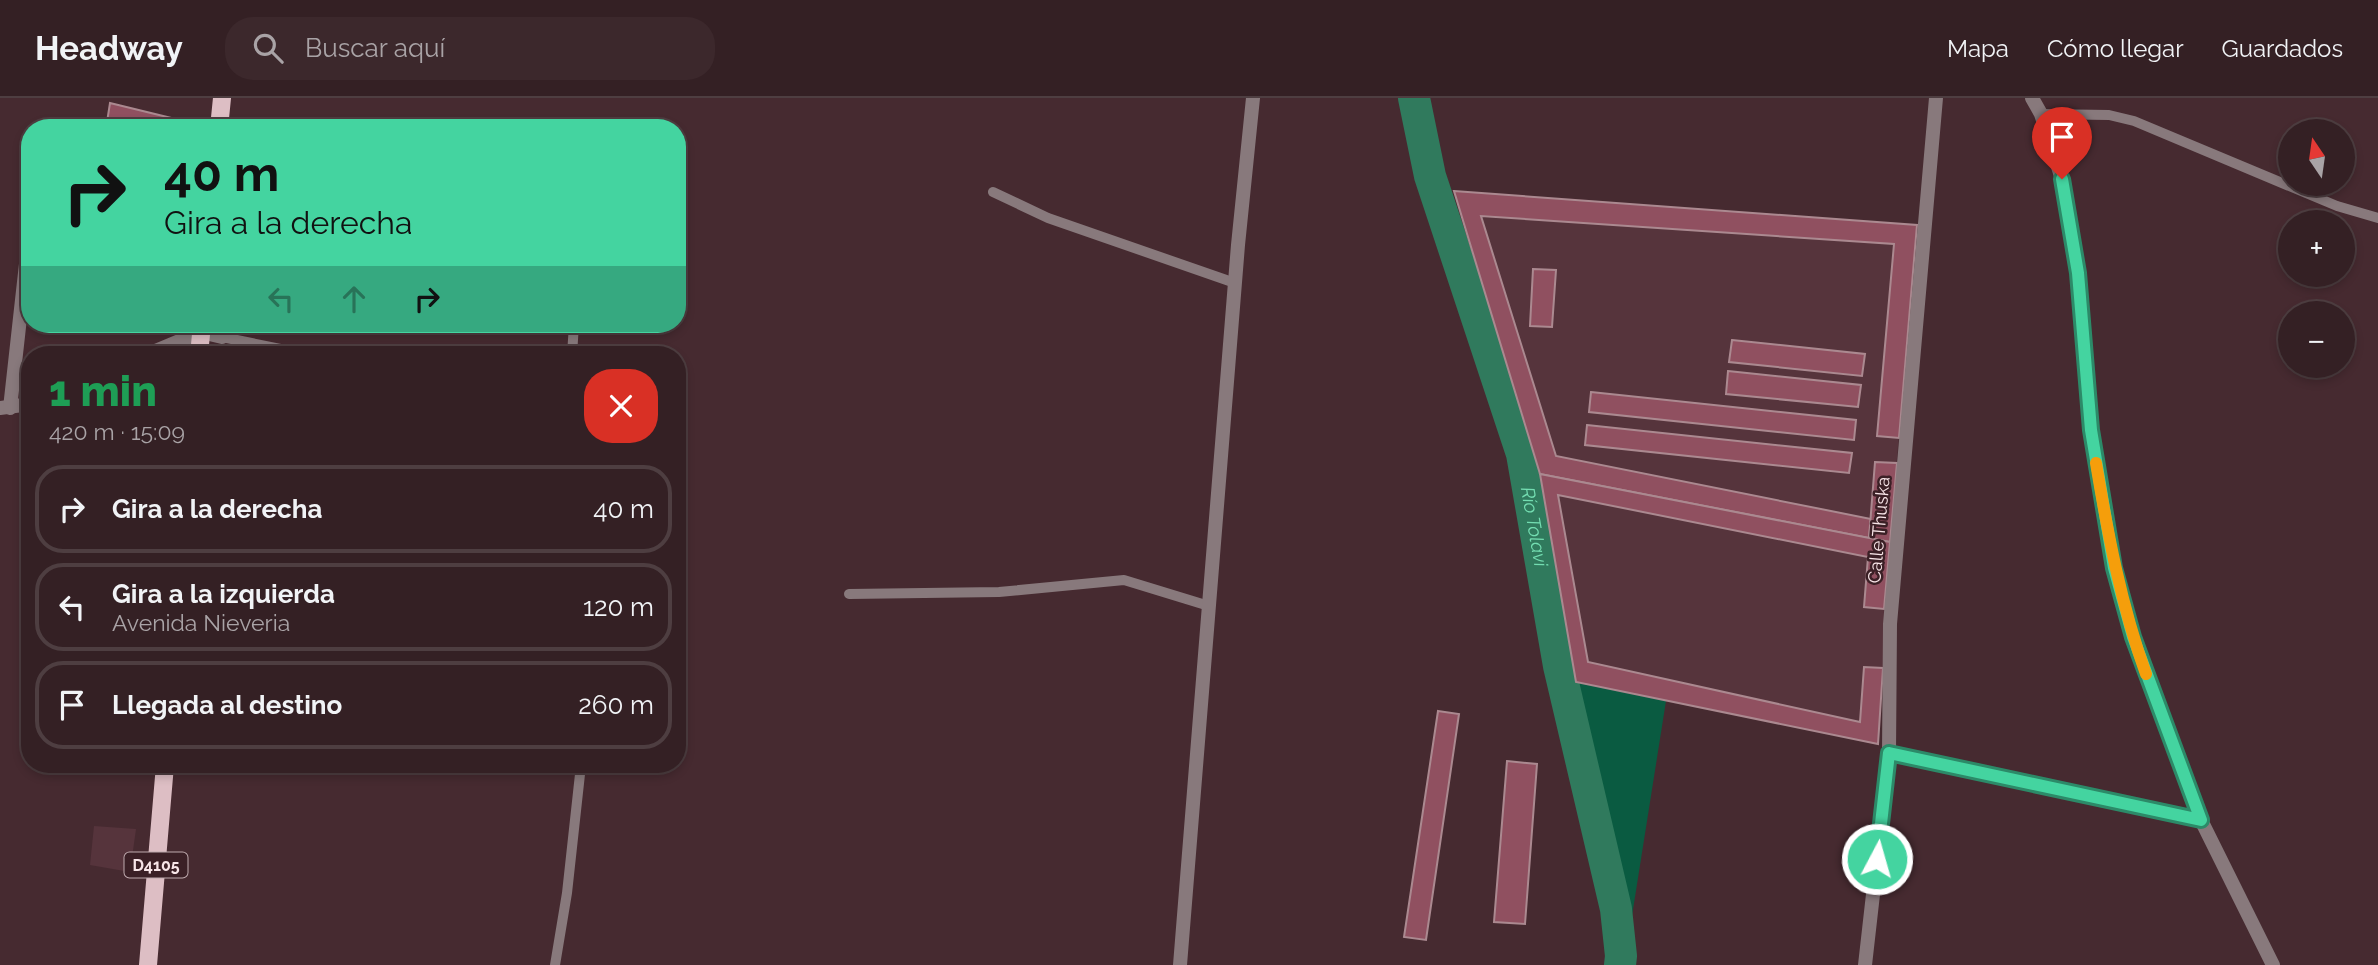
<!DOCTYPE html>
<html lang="es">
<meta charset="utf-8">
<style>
:root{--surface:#342024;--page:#3c282c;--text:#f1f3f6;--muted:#a9a3a6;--line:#4e3e41}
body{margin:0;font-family:Raleway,sans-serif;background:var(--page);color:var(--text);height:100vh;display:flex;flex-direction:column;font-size:26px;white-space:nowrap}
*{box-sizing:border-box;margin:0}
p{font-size:23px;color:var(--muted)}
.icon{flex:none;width:38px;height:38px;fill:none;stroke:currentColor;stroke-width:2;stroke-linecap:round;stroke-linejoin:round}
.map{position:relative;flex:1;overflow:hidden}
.panel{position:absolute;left:21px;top:248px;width:665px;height:427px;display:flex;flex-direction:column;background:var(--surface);border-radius:28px;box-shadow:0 4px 10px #0003,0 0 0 2px var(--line)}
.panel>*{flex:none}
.banner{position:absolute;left:21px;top:21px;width:665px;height:214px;border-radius:28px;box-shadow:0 4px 10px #0003,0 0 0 2px var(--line);background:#44d4a0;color:#111;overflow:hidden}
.needle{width:46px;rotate:347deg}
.controls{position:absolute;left:2278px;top:21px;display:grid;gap:14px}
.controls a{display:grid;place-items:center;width:77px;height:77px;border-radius:50%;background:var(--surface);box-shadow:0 4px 10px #0003,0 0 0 2px var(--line);font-size:35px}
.pin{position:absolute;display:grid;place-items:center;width:60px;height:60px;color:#fff;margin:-72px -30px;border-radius:50% 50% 50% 0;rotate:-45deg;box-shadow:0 0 7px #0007}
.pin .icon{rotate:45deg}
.me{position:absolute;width:77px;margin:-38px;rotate:6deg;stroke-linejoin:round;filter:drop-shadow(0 0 5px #0008)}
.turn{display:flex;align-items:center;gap:24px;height:147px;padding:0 28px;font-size:32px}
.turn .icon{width:91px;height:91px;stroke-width:2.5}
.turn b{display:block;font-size:49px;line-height:60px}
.lanes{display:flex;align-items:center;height:66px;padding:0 28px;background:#0003;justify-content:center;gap:35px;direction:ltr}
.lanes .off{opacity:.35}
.round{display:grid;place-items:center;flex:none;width:74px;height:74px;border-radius:28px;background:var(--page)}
.summary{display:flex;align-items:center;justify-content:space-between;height:119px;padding:0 28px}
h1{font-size:42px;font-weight:800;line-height:52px;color:#1e9e55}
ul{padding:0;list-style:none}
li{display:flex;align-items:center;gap:21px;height:88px;margin:0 14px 10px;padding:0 14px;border:4px solid var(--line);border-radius:28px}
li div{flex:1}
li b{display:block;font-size:26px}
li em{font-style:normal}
header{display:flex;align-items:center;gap:42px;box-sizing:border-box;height:98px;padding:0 35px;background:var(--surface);border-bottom:2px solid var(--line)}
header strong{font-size:33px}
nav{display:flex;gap:38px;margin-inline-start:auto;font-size:24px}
.search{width:490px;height:63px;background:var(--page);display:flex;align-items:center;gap:18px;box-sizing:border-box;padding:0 24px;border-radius:28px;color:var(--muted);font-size:26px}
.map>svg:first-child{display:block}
.built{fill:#56343c}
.green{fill:#0a5b41}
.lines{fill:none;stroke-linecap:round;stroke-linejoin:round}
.river{stroke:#307a5d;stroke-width:32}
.building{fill:#905060;stroke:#ab8990;stroke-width:2}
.lane{stroke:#88797c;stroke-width:10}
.street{stroke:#88797c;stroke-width:14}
.primary{stroke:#ddbec4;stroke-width:18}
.route-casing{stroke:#2c8a68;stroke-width:18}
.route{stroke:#44d4a0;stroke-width:12}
.slow{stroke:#f59e0b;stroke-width:12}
.labels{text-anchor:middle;stroke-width:5;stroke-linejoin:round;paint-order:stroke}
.shield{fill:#3b2026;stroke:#bfaaae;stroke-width:2}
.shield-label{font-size:16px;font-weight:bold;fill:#f8e5e8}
.street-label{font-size:18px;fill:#f8e5e8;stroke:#3b2026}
.water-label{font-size:19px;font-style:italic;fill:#73ddb1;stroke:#3b2026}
</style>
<header>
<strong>Headway</strong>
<div class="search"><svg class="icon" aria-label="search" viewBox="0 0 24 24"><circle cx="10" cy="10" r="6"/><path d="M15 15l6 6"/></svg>Buscar aquí</div>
<nav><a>Mapa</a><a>Cómo llegar</a><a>Guardados</a></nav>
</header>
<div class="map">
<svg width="2378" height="867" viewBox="0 0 2378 867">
<rect width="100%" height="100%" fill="#462a30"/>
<g class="built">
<polygon points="1454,93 1917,127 1884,511 1883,570 1877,646 1576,584 1540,376"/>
<polygon points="94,728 136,731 130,774 90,767"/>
</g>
<polygon class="green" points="1576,584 1666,603 1632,818"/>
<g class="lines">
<path class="river" id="s1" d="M1414 0 1430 78 1522 356 1559 568 1616 811 1621 858 1620 867"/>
</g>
<g class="building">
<polygon points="110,5 196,26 195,30 128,30 107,24"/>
<polygon points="1454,93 1917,127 1899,340 1877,338 1894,146 1481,118 1556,358 1871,421 1869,440 1540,376"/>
<polygon points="1533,171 1556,172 1552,229 1530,228"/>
<polygon points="1732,242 1865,256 1862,278 1729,264"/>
<polygon points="1728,273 1861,287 1858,309 1726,296"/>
<polygon points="1591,294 1856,322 1854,342 1589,314"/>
<polygon points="1587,327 1852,355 1849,375 1585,347"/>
<polygon points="1875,364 1897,365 1890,444 1869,440"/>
<polygon points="1540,376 1890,444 1884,511 1864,509 1868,459 1558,397 1588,564 1860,624 1864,569 1883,570 1878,646 1576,584"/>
<polygon points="1438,613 1459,616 1426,842 1404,839"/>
<polygon points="1507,663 1537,666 1525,826 1494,824"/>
</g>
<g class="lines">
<g class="lane">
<polyline points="2041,16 2109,17 2134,23 2337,108 2378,120"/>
<polyline points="993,94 1048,120 1235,185"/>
<polyline points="222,239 310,257"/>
<polyline points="572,257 574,226"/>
<polyline points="849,496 999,494 1124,482 1209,508"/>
<polyline points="555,867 567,795 581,667"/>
</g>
<g class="street">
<polyline points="2032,0 2041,16 2062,81 2078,175 2091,332 2114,470 2133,539 2201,722 2273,867"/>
<polyline points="146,257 201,234 222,239"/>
<polyline points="0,310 30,306"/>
<polyline points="10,310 27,157"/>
<polyline points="1889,655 2201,722"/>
<polyline points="1180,867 1238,147 1253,0"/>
<polyline points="1865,867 1889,655 1890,526 1936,0"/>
</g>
<g class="primary">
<polyline points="219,30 222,0"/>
<polyline points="199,257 202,226"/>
<polyline points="148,867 165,667"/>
</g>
</g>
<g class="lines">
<defs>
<polyline id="route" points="1877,761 1889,655 2201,722 2133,539 2114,470 2091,332 2078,175 2062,81"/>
</defs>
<use href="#route" class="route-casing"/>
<use href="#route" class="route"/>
<path class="slow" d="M2096 365C2108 437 2121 507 2146 576"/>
</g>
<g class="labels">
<rect class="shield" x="124.5" y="754.5" width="63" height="25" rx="5"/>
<g class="shield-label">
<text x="156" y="773">D4105</text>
</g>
<g class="street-label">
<text transform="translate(1879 432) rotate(-85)" y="6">Calle Thuska</text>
</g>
<g class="water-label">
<text dy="7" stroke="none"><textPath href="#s1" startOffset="446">Río Tolavi</textPath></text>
</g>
</g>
</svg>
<div class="controls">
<a><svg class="needle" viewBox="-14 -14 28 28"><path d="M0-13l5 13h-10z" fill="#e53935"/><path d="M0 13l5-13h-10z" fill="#a9a3a6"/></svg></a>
<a>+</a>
<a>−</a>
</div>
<div class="pin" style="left:2062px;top:81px;background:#d93025"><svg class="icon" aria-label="arrive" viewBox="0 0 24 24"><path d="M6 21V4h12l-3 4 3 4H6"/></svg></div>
<svg class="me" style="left:1877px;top:761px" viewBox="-20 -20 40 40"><circle r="17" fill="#44d4a0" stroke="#fff" stroke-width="3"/><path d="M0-11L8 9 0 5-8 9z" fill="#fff"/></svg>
<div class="banner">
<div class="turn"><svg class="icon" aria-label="right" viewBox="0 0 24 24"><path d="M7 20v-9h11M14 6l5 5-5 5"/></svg><div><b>40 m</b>Gira a la derecha</div></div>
<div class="lanes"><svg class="icon off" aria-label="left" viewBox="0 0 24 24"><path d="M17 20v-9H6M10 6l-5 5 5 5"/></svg><svg class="icon off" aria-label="ahead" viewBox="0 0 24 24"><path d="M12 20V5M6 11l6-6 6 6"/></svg><svg class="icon" aria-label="right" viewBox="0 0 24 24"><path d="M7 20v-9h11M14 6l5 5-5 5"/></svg></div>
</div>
<section class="panel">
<div class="summary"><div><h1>1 min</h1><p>420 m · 15:09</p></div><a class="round" style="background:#d93025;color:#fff"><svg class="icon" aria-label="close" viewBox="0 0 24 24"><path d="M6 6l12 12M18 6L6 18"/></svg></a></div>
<ul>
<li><svg class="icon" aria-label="right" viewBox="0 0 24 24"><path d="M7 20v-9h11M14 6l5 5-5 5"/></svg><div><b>Gira a la derecha</b></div><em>40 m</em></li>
<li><svg class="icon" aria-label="left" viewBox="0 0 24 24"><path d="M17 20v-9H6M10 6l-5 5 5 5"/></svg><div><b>Gira a la izquierda</b><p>Avenida Nieveria</p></div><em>120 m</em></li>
<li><svg class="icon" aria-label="arrive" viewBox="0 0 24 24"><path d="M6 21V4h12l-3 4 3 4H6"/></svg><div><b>Llegada al destino</b></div><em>260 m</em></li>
</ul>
</section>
</div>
